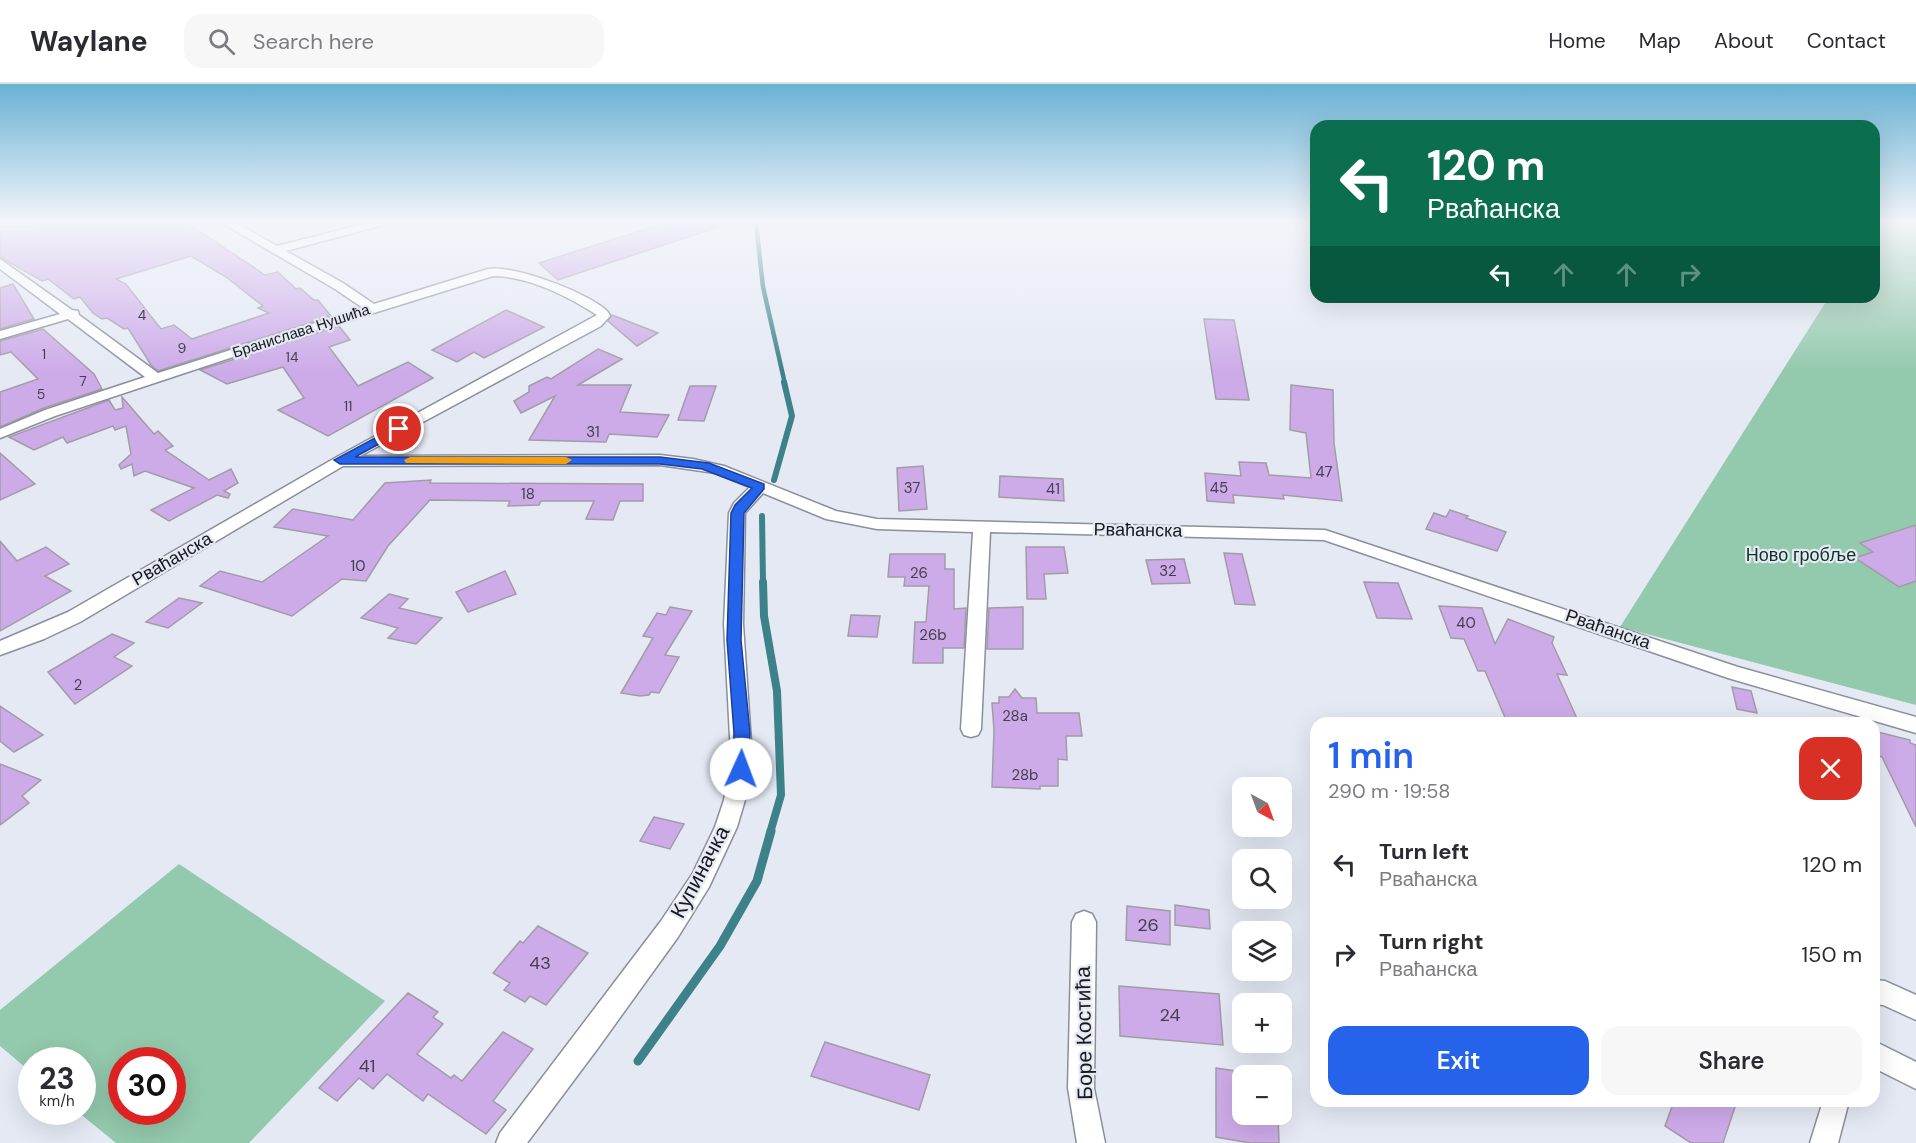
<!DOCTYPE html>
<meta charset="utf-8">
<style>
:root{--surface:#fff;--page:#f7f7f7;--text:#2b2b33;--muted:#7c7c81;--line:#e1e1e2;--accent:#2563eb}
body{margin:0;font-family:"DM Sans",sans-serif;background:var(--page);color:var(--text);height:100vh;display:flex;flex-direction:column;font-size:22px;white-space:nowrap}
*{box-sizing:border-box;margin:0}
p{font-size:20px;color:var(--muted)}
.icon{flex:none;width:33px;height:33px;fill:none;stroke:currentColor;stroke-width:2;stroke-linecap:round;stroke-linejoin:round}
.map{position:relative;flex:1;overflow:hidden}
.details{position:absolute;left:1310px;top:633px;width:570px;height:390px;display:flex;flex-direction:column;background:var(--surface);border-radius:18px;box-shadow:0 6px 24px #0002}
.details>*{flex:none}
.hud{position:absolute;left:1310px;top:36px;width:570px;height:183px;border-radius:18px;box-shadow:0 6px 24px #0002;background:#0b6e4f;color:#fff;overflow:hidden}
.needle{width:39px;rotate:139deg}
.controls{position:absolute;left:1232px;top:693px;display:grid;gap:12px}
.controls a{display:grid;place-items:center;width:60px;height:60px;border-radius:12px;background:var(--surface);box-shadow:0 6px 24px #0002;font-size:30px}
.speed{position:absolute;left:18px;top:963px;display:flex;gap:12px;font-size:30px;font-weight:700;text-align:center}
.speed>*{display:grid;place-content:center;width:78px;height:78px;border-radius:50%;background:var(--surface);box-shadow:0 6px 24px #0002;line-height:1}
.speed small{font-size:15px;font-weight:400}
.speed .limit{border:9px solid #d22;background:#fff;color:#111}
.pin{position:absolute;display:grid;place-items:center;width:51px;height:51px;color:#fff;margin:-26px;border:3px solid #fff;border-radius:50%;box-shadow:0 2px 6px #0007}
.me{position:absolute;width:66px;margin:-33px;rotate:2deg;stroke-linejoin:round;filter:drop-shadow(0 0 4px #0008)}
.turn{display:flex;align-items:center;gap:21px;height:126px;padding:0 18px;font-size:27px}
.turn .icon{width:78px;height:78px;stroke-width:2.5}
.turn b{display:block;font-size:42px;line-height:51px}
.lanes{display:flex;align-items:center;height:57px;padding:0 18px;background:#0003;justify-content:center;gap:30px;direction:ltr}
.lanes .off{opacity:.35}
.round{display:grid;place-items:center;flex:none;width:63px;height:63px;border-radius:18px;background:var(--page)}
.head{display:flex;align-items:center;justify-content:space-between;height:102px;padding:0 18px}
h1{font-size:36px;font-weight:600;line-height:45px;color:var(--accent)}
.button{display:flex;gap:12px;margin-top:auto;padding:12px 18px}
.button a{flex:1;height:69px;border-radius:18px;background:var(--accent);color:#fff;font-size:24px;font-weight:600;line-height:69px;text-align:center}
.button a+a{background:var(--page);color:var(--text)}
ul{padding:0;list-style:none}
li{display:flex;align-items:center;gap:18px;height:90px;padding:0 18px}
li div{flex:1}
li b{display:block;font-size:22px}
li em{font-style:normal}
header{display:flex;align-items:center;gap:36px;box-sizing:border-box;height:84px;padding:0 30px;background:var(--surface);border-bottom:2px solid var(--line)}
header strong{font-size:28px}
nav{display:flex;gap:33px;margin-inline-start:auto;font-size:21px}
.search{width:420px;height:54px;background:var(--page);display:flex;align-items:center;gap:15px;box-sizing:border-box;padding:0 21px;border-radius:18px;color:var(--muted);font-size:22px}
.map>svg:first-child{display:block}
.green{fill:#93c9ac;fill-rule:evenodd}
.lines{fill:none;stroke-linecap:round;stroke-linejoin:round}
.stream-far3{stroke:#3c8288;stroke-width:4.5}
.stream-far2{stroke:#3c8288;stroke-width:6}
.stream-far1{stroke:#3c8288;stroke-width:8}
.stream{stroke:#3c8288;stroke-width:9}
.building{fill:#cdabe9;stroke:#a19ca6;stroke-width:1.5;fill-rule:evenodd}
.street-casing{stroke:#8a8f99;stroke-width:3}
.street{fill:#fff;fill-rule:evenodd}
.route{fill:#2563eb;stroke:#184099;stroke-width:1.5}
.slow{fill:#f59e0b}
.labels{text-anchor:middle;stroke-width:4.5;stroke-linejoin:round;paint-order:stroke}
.far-number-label{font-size:14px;fill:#443e4f}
.far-street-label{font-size:15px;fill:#17191c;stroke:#e4e9f4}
.number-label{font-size:15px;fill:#443e4f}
.street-label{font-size:18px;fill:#17191c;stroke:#e4e9f4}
.park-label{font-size:18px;fill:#103222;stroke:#e4e9f4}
.near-number-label{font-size:18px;fill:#443e4f}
.near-street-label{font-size:21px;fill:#17191c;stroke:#e4e9f4}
</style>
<header>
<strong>Waylane</strong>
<div class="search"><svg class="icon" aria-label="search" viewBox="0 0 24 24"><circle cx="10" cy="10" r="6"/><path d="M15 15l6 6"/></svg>Search here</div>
<nav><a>Home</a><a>Map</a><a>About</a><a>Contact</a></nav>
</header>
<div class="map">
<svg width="1916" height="1059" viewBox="0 0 1916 1059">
<rect width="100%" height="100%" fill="#e4e9f4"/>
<g class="green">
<polygon points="1883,139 1916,139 1916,621 1620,543 1829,213 1874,213 1874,151"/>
<path d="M179 780 385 917 249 1059H116L78 1028H82V976H32L31 988 0 962V926ZM122 976H172V1028H122Z"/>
</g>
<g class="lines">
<polyline class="stream-far3" points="756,139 763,203 785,300"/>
<g class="stream-far2">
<polyline points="774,396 792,332 784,298"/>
<polyline points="762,432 763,499"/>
</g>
<polyline class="stream-far1" points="763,498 764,532 777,607 781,711 770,749"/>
<polyline class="stream" points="638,977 720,862 757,797 771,747"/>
</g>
<g class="building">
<path d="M42 139H187L265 191 278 188 296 205 300 204 314 216H318L331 232 158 287 151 281 128 244 124 245 107 234 102 235 93 229 80 213 74 215 48 195 42 197 0 173V142L38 141ZM191 172 226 193 263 222 258 224 269 229 192 255 174 241 161 245 126 200 116 195Z"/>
<polygon points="665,139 720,139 721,142 558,196 539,179"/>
<polygon points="13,200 34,235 0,245 0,204"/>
<polygon points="506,226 544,243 484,274 474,268 457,278 432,266"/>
<polygon points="612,231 658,249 637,262 608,237"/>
<polygon points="1204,235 1234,236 1249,316 1216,315"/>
<polygon points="339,242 350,256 329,263 358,302 408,278 433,294 328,352 278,326 304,314 283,283 227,300 200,286"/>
<polygon points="43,245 94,290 102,305 44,324 0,343 0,308 38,295 11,268 0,271 0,257"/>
<polygon points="598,265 622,275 578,301 631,301 620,328 669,331 657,353 609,350 606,358 529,356 555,312 521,329 514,317 529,308 529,302 547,293 551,295"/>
<polygon points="1291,301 1333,306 1334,359 1342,417 1283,411 1284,415 1233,411 1234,419 1207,417 1205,389 1241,392 1239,378 1266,379 1269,391 1311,394 1306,349 1290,346"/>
<polygon points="690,302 716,302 704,337 678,336"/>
<polygon points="122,313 154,350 158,347 173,362 165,366 209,396 231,385 238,399 224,407 230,410 228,414 217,411 169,437 151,426 194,404 145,387 134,392 132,380 121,385 119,381 131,370 126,342 115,346 113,342 67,359 63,353 34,366 9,353 109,316 115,326 123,324"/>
<polygon points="0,369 35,400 0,416"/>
<polygon points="923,382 927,425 899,427 897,384"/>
<polygon points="1000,392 1063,395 1064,417 999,413"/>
<polygon points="431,396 430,399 643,400 643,417 620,417 613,436 586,435 594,417 541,417 539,421 508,422 510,417 430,416 388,462 366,497 342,495 292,532 200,502 220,487 262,498 328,452 274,443 293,425 353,436 385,399"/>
<polygon points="1450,426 1468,432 1466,434 1506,448 1497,467 1426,445 1434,429 1446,433"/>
<polygon points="1916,441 1916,497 1899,503 1855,474 1873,468 1860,459"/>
<polygon points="0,457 17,477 46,463 69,480 45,492 71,507 0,547"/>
<polygon points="1026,463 1064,463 1068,489 1044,490 1046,515 1027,515"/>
<polygon points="1224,469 1242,470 1255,521 1235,520"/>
<polygon points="890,470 945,470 945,485 954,485 954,525 966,524 964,564 943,564 943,579 913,579 915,538 926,538 929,502 904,502 905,493 888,493"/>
<polygon points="1184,475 1190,499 1152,500 1146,476"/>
<polygon points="505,487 516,510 468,528 456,508"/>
<polygon points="1364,498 1398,499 1412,535 1377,534"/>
<polygon points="389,510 408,515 399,524 442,534 416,560 388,554 398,544 361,534"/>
<polygon points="179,514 202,519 168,544 146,538"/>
<polygon points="1439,522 1482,524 1495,560 1508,535 1554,553 1552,559 1567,591 1557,590 1579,639 1507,638 1485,587 1478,587 1464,555 1451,554"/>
<polygon points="670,523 692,527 665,571 679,573 659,609 651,608 649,611 640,612 621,609 653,554 643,552 657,529 666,531"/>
<polygon points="1023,523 1023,565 987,565 989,524"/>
<polygon points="851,531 880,532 877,553 848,552"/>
<polygon points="112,550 134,559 114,573 132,582 75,620 48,588"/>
<polygon points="1732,603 1751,607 1757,629 1737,625"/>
<polygon points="1015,605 1022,614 1036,614 1037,629 1079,629 1082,652 1066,652 1067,676 1058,675 1058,702 1040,702 1040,705 992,703 994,646 992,619 999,619 999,613 1009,613"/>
<polygon points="0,622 43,651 14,668 0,657"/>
<polygon points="1874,647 1910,656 1910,659 1916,661 1916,743 1882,673 1874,671"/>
<polygon points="0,680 41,696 22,712 29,719 0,741"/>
<polygon points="654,733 684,740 670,765 640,757"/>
<polygon points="1175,821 1209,826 1210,845 1175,841"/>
<polygon points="1127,822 1170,827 1170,861 1126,856"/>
<polygon points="538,842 588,869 546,921 530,912 525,918 504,906 510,899 493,889 520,857 523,859"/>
<polygon points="1119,902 1219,910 1223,961 1120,952"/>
<polygon points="408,909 438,928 433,933 443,940 417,970 451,994 454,991 462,997 503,948 533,965 493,1017 506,1026 486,1050 428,1010 423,1017 387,990 373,1005 359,994 337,1017 319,1004"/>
<polygon points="825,958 930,991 919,1026 811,992"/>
<polygon points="1216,984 1242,988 1242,1030 1278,1030 1279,1059 1250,1059 1216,1053"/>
<polygon points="1674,1017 1737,1017 1723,1059 1691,1059 1665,1042"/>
</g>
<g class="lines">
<defs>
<g id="street">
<path d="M222 139H236L277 162 367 139H384L383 141 286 167 343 199 374 220 488 185C512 180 592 210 608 228L610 232 601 242 360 372 660 371 693 375 724 382 836 427 877 435 1325 446 1738 583 1916 633V649L1728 594 1324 456 990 448 981 645 978 651 971 653 964 651 961 645 973 448 877 445 826 435 763 409 745 429 743 540 752 672 745 716 737 743 709 803 678 853 598 964 527 1059H496L500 1049 661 837 693 789 715 743 724 716 731 672 724 540 729 429 734 419 750 403 715 389 660 381 343 382 80 538 44 555 0 571V557L68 528 335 374 597 231C568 212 528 192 493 192L248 268 55 332 0 354V345L45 326 145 293 68 235 0 255V247L60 230 0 185V175L72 226 78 227 79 231 158 289 363 224 335 205Z"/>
<polygon points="1084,827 1092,830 1096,838 1094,1004 1105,1059 1077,1059 1068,1004 1072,838 1076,830"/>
<polygon points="1874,896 1885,897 1916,911 1916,936 1883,921 1874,920"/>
<polygon points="1874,957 1916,978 1916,1005 1874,984"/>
<polygon points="1823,1017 1849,1017 1838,1059 1810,1059"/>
</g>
</defs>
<use href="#street" class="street-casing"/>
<use href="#street" class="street"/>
</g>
<linearGradient id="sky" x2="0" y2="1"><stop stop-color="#69b2d4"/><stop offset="0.48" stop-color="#f3f5fa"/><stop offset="1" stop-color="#f3f5fa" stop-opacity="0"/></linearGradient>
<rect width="1916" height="287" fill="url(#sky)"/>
<polygon class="route" points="399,341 405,345 403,347 355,373 660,373 709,379 764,400 764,405 744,429 741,556 750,649 749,685 746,690 741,691 735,690 733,685 734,649 727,556 731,429 735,421 752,404 702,385 660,380 340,380 334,376"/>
<polygon class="slow" points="410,373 566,373 572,376 566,380 406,379 404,376"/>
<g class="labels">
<g class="far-number-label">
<text x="142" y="236">4</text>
<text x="182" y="269">9</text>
<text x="44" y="275">1</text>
<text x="292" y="278">14</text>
<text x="83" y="302">7</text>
<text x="41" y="315">5</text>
<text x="348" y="327">11</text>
</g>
<g class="far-street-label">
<text transform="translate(301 247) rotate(-18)" y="5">Бранислава Нушића</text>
</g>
<g class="number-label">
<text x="593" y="353">31</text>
<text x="1324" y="393">47</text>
<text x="912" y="409">37</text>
<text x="1219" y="409">45</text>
<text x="1053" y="410">41</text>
<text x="528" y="415">18</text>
<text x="358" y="487">10</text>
<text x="1168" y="492">32</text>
<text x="919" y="494">26</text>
<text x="1466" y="544">40</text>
<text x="933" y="556">26b</text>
<text x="78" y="606">2</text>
<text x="1015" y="637">28a</text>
<text x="1025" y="696">28b</text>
</g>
<g class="street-label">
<text transform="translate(1138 446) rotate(1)" y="6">Рваћанска</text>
<text transform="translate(172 475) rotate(-30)" y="6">Рваћанска</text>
<text transform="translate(1608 545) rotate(19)" y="6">Рваћанска</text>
</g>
<g class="park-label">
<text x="1801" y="477">Ново гробље</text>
</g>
<g class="near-number-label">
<text x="1148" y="847">26</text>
<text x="540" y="885">43</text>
<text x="1170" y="937">24</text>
<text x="367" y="988">41</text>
</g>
<g class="near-street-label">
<text transform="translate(700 788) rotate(-62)" y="7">Купиначка</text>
<text transform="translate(1084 949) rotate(-91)" y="7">Боре Костића</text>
</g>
</g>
</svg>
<div class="controls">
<a><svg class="needle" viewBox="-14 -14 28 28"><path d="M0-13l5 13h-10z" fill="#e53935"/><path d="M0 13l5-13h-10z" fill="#7c7c81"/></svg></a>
<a><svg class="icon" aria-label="search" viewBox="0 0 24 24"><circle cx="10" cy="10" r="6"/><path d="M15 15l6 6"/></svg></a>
<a><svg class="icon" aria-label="layers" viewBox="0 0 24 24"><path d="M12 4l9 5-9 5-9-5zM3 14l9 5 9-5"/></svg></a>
<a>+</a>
<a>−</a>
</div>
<div class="speed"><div>23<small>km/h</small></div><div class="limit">30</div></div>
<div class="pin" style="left:399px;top:345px;background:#d93025"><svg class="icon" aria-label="arrive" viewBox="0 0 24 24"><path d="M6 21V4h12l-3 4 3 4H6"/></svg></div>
<svg class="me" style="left:741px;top:685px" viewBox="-20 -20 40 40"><circle r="19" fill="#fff"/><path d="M0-13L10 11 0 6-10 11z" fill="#2563eb"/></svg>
<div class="hud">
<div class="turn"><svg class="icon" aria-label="left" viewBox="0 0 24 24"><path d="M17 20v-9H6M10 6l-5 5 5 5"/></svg><div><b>120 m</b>Рваћанска</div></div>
<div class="lanes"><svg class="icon" aria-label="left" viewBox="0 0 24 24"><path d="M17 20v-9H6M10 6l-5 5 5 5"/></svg><svg class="icon off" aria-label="ahead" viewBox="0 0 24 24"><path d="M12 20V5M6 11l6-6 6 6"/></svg><svg class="icon off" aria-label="ahead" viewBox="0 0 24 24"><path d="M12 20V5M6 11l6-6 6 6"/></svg><svg class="icon off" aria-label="right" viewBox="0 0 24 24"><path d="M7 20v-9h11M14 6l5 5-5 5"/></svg></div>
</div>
<section class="details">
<div class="head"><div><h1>1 min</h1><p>290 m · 19:58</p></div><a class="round" style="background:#d93025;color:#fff"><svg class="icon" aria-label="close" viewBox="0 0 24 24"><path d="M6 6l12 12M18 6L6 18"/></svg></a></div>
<ul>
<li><svg class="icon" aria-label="left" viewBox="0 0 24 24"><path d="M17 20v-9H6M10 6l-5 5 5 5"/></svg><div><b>Turn left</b><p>Рваћанска</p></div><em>120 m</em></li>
<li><svg class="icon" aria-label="right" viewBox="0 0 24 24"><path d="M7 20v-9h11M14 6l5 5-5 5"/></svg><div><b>Turn right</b><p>Рваћанска</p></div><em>150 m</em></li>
</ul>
<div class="button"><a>Exit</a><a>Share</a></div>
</section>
</div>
